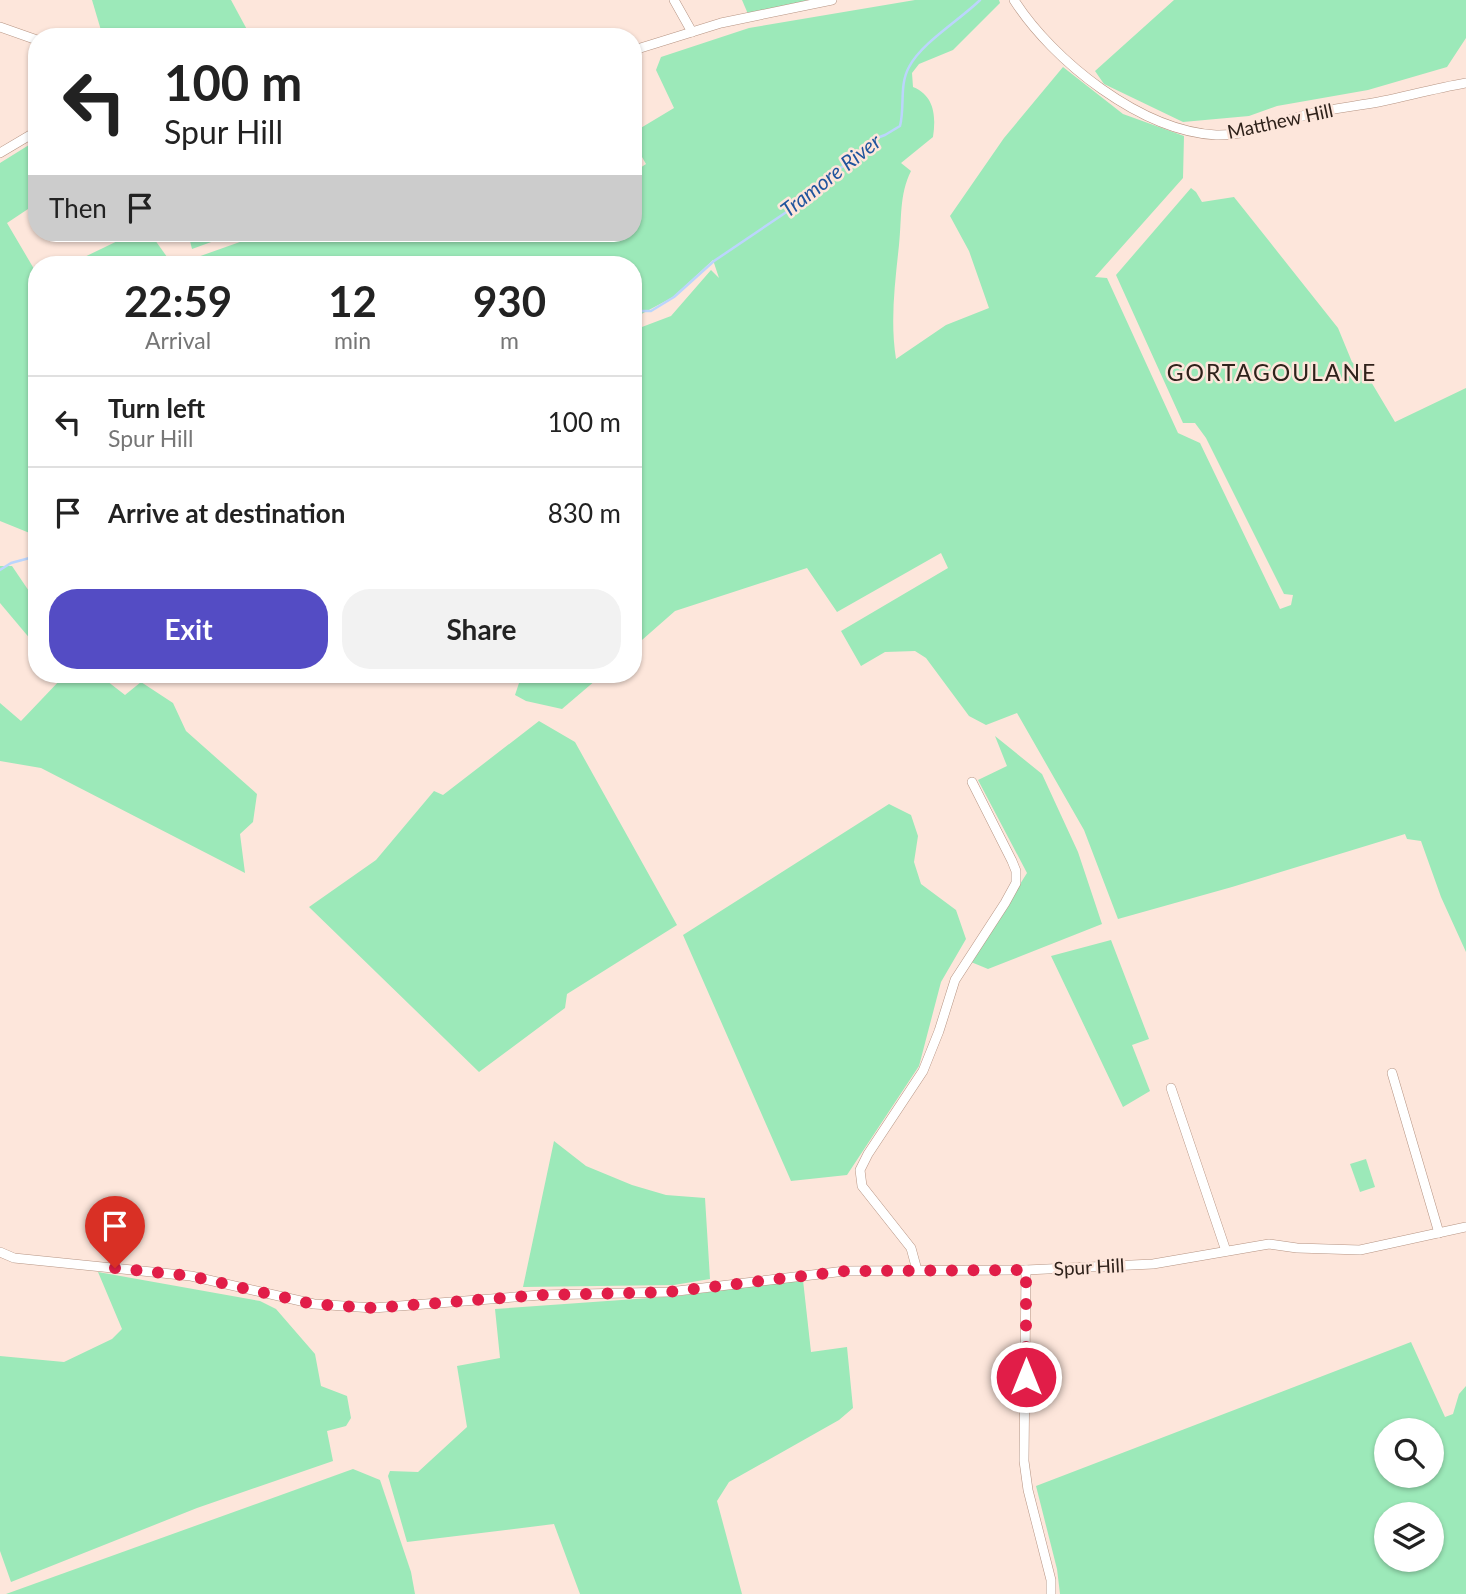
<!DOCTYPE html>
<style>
:root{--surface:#fff;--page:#f2f2f2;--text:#222;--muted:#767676;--line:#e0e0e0;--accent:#544cc4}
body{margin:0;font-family:Lato,sans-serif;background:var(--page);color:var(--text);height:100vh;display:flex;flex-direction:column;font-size:26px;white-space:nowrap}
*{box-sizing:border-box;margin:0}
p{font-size:23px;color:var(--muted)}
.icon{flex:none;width:38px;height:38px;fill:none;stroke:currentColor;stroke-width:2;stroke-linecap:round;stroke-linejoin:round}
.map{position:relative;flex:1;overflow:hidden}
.details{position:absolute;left:28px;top:256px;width:614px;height:427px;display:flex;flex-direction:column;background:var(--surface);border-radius:28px;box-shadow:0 2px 5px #0004}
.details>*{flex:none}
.top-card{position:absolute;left:28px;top:28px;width:614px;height:214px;border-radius:28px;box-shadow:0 2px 5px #0004;background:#fff;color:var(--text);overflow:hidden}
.tools{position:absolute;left:1374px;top:1418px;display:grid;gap:14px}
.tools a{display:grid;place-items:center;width:70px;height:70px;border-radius:50%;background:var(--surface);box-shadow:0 2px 5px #0004;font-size:35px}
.pin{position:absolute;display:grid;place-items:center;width:60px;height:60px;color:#fff;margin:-72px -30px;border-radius:50% 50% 50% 0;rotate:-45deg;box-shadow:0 0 7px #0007}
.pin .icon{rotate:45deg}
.me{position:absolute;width:77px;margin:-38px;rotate:0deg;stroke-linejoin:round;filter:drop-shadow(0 0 5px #0008)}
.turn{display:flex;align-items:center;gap:24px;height:147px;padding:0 21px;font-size:32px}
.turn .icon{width:91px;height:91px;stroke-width:2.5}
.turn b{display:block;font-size:49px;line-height:60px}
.then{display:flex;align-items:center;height:66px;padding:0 21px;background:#0003;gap:14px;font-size:26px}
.eta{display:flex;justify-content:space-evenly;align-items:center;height:119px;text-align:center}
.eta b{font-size:42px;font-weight:700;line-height:49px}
.primary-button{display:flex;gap:14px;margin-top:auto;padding:14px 21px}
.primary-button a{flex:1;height:80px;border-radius:28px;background:var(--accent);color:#fff;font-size:28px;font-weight:700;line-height:80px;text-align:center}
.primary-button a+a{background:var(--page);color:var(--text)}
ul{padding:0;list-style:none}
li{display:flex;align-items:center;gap:21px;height:91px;padding:0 21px;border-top:2px solid var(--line)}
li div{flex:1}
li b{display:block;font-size:26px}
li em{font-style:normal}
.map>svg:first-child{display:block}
.green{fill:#9ce9b9;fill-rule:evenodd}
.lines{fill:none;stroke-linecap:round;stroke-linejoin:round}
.stream{stroke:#bbd5fc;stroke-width:2.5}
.minor-casing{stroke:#b69483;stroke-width:10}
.minor{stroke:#fff;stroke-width:9}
.route{stroke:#e11d48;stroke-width:12;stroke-dasharray:0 21.6}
.labels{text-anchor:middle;stroke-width:5;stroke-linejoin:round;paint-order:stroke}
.street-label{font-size:19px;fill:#2f221b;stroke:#fde6db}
.water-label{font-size:21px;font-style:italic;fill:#1f549d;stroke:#fde6db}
.quarter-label{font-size:23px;letter-spacing:2px;fill:#2f221b;stroke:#fde6db}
</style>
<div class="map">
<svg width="1466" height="1594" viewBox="0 0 1466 1594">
<rect width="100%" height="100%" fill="#fde6db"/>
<g class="green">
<polygon points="92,0 231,0 251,37 103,37"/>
<polygon points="742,0 809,0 748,14"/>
<path d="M915 0H999L1000 3 953 50 919 64 912 73 913 87C935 96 936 117 933 137L901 163 911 171C899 195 902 219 899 245 895 283 890 321 896 359L946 325 989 308 969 251 950 216 1004 138 1063 67 1123 114 1184 136 1183 178 1095 277 1107 278 1178 433 1200 443 1280 609 1291 605 1293 595 1284 594 1206 438 1195 423H1183L1116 275 1191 188 1196 192 1202 202 1234 197 1338 328 1352 362 1367 375 1395 422 1466 388V952L1441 897 1421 841 1407 839 1405 834 1232 887 1118 919 1084 830 1017 713 986 725 969 716 926 658 915 651 885 652 861 666 841 631 948 568 941 553 837 612 807 568 675 611 634 647V330L671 316 711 270 719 278 713 260 673 297 634 318V264H178L265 233H634V172L646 164 634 143V132L674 108 656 70 661 57 749 28Z"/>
<polygon points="1174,0 1466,0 1466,38 1447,67 1368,90 1277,106 1249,116 1183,122 1104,84 1095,71"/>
<polygon points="37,140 37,203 7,223 37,274 37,536 0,521 0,163"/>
<polygon points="134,233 150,233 172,264 70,264"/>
<polygon points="188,233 236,233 192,249"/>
<polygon points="0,566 12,566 37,603 37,647 0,603"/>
<polygon points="59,674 98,674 125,695 141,682 173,703 186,731 257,794 253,822 240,834 245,873 41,768 0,761 0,703 21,721 62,678"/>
<polygon points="522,674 603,674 562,709 526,701 515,695"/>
<polygon points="539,721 575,742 677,925 567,994 565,1008 479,1072 309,907 376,860 434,791 443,795"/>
<polygon points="995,736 1042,774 1078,852 1102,924 988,969 971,962 1027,873 978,780 1007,766"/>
<polygon points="889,804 911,815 918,836 914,862 921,884 956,910 966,939 941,982 919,1066 847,1175 791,1181 683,935"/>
<polygon points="1111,940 1149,1039 1132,1045 1150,1091 1123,1107 1051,956"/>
<polygon points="554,1141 586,1166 632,1185 666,1195 705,1198 710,1279 674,1285 523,1287"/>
<polygon points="1366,1159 1375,1187 1360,1192 1350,1164"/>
<polygon points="98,1272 260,1301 276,1309 315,1354 321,1386 347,1396 351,1418 346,1426 327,1431 333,1461 197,1508 11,1582 0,1551 0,1356 64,1362 112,1339 122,1329"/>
<polygon points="803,1280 811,1352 847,1347 853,1408 839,1420 729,1482 717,1501 742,1594 580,1594 554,1524 407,1542 388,1476 390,1471 418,1472 467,1427 457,1366 500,1358 495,1309 678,1296"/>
<path d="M1411 1342 1445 1417 1453 1414 1459 1394 1466 1386V1594H1060L1057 1569 1036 1486ZM1386 1430H1432V1475H1386ZM1386 1514H1432V1559H1386Z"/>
<polygon points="353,1469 380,1480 411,1572 415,1594 6,1594"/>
</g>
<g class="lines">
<g class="stream">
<path d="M634 311H651L674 297 714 261 788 211 825 179 853 159 874 139 885 135 900 126C905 107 899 85 909 67 921 43 961 19 980 0"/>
<polyline points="0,570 11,563 37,556"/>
</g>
<defs>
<g id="minor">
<polyline points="674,0 692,32"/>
<path d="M1014 0C1053 61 1141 131 1216 135 1247 136 1280 121 1310 114 1334 108 1359 106 1383 101 1411 95 1438 88 1466 83"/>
<polyline points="0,27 37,40"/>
<polyline points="634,50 721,23 832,0"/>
<polyline points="0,153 37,131"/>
<polyline points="1392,1073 1439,1233"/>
<polyline points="1171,1088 1226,1251"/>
<polyline points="0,1252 14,1258 191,1276 314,1304 373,1308 541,1295 669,1292 845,1271 1026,1270 1153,1264 1269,1244 1297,1248 1360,1250 1466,1227"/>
<polyline points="917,1270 911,1248 862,1186 860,1170 868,1154 923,1071 939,1031 955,980 1005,903 1016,883 1016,871 1012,861 972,782"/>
<polyline points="1026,1270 1024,1461 1028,1490 1051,1580 1051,1594"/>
</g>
</defs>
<use href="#minor" class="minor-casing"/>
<use href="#minor" class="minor"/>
</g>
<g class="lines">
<polyline class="route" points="115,1268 191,1276 313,1304 373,1308 541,1295 669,1292 845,1271 1026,1270 1026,1377"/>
</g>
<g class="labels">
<g class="street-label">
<text transform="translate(1280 121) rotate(-12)" y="7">Matthew Hill</text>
<text transform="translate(1089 1267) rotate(-3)" y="7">Spur Hill</text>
</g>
<g class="water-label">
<text transform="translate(831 176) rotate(-38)" y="7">Tramore River</text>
</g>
<g class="quarter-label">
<text x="1272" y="381">GORTAGOULANE</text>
</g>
</g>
</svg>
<div class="tools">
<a><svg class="icon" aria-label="search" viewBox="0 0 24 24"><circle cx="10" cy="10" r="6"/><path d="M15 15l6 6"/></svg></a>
<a><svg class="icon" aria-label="layers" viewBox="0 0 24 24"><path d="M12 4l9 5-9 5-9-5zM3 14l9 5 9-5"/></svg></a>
</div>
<div class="pin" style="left:115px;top:1268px;background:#d93025"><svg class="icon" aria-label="arrive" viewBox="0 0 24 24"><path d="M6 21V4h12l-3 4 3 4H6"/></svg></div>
<svg class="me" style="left:1026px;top:1377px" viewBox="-20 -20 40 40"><circle r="17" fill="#e11d48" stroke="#fff" stroke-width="3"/><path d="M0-11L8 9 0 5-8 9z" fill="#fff"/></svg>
<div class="top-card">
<div class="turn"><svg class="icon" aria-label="left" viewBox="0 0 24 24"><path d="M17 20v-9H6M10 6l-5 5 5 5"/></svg><div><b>100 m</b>Spur Hill</div></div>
<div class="then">Then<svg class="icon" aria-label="arrive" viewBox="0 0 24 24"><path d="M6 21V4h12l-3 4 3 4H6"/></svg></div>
</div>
<section class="details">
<div class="eta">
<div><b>22:59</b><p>Arrival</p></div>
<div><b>12</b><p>min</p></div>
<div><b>930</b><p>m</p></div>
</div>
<ul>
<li><svg class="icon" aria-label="left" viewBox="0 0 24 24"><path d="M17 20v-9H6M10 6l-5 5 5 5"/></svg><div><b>Turn left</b><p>Spur Hill</p></div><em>100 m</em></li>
<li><svg class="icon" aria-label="arrive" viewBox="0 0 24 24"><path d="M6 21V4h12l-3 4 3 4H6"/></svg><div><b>Arrive at destination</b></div><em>830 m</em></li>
</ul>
<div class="primary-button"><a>Exit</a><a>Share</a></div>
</section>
</div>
